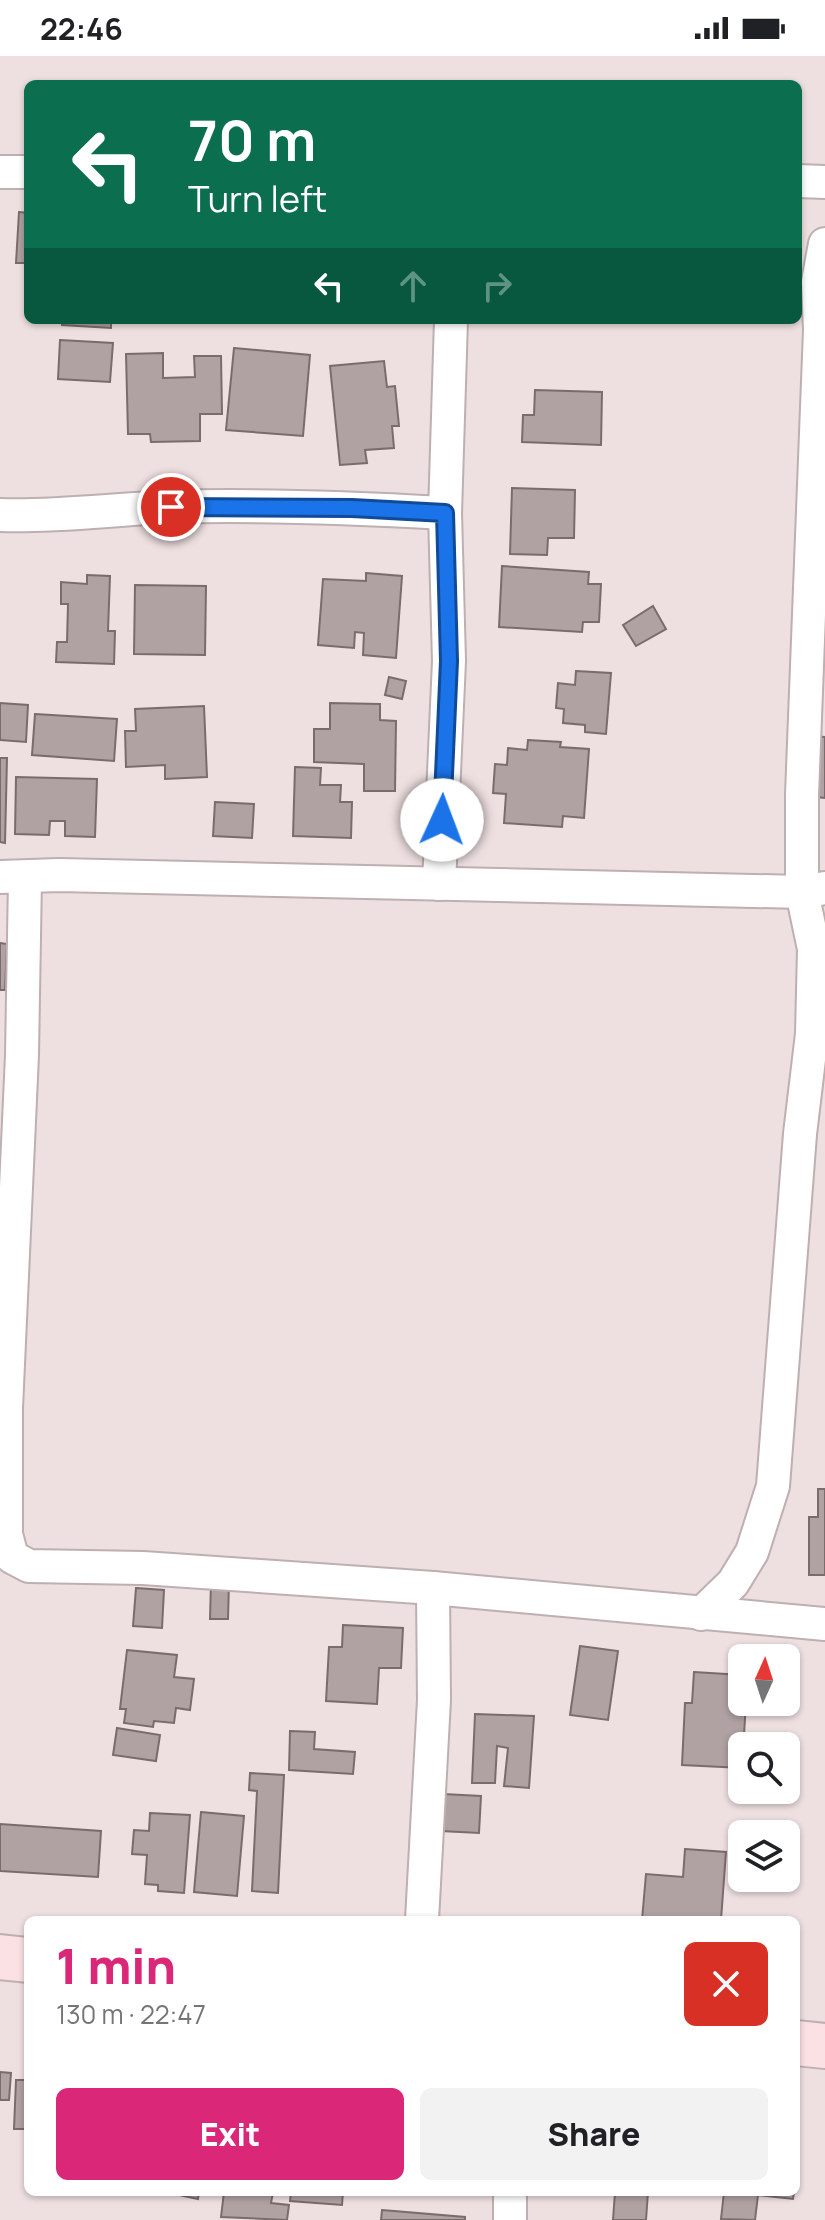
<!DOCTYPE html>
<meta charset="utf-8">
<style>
:root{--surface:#fff;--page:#f2f2f2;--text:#202124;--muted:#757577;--accent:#db2777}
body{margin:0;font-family:Manrope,sans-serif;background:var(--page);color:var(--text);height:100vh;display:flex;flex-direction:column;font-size:30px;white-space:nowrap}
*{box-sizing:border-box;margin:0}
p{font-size:26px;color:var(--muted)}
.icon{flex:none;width:44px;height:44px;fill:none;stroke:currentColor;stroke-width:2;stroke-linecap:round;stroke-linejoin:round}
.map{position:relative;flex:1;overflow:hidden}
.drawer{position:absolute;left:24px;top:1860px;width:776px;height:280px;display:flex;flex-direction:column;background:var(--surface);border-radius:12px;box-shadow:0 2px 6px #0004}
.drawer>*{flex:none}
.guide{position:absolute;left:24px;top:24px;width:778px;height:244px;border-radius:12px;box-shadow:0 2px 6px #0004;background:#0b6e4f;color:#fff;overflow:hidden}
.needle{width:52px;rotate:3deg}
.tools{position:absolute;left:728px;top:1588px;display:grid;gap:16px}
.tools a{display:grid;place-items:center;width:72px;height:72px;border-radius:12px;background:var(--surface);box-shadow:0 2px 6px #0004;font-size:40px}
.pin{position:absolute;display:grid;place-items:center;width:68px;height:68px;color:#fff;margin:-34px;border:4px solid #fff;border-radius:50%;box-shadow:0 2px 8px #0007}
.me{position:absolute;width:88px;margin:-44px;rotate:2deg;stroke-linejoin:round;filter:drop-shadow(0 0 6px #0008)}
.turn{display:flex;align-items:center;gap:28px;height:168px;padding:0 32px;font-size:36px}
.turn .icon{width:104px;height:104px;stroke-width:2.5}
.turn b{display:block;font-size:56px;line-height:68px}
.lanes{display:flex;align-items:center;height:76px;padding:0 32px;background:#0003;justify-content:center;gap:40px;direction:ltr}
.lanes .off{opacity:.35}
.round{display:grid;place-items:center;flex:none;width:84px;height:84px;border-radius:12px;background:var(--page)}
.head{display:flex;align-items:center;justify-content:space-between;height:136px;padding:0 32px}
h1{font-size:48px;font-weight:800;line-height:60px;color:var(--accent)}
.action{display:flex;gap:16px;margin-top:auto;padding:16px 32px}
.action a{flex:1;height:92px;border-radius:12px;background:var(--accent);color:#fff;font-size:32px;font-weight:800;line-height:92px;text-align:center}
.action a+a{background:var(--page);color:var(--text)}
.status{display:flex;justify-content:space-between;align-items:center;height:56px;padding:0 40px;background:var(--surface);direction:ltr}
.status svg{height:22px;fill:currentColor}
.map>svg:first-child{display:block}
.building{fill:#b0a1a2;stroke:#7a6c6d;stroke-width:2}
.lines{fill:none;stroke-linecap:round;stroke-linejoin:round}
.minor-casing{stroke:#beafb0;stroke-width:36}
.secondary-casing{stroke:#beafb0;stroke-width:48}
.minor{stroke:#fff;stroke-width:32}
.secondary{stroke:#fbe1e4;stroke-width:44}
.route-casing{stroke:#114b97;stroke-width:20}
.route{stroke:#1a73e8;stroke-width:14}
</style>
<div class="status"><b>22:46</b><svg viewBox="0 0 49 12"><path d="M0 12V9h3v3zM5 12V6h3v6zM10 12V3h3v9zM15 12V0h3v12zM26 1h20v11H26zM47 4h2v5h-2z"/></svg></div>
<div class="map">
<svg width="825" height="2164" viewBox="0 0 825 2164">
<rect width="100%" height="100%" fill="#eedfe0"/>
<g class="building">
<polygon points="19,156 28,157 28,207 16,207"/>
<polygon points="62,264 111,264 111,272 62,269"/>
<polygon points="60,284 113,287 110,326 58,323"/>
<polygon points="234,292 310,299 303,380 226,374"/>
<polygon points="163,297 163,322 195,321 194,300 221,300 222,358 200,358 200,385 151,386 150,378 128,378 126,298"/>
<polygon points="384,305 387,331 395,330 399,370 392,370 394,392 365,394 367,407 340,409 330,310"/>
<polygon points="535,334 602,336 601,389 522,386 523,359 534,359"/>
<polygon points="512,432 575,434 574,482 548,482 547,499 510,498"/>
<polygon points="502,510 589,516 588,528 601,528 599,566 583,566 582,576 499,571"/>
<polygon points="366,517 402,520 396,602 363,599 364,577 355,576 354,592 318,589 323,523 366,525"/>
<polygon points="87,519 110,520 108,575 115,575 114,608 56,606 57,586 67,586 68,548 61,548 61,526 87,528"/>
<polygon points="135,529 206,530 205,599 134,598"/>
<polygon points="653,550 666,573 636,590 623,569"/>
<polygon points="576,615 611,617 606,678 585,676 585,669 563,667 564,653 556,652 558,627 575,629"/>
<polygon points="389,621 406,625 402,643 385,639"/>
<polygon points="0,647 28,649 26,686 0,684"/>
<polygon points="330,647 380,648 380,664 396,665 395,735 364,735 364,708 314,706 314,673 330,673"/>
<polygon points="204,650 207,721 165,723 165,709 126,711 125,675 136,675 135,653"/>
<polygon points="35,658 117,663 114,705 32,699"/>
<polygon points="812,680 825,681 825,742 806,740"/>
<polygon points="528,684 561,686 560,691 589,693 584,762 563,760 562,771 504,767 506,738 493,737 495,708 507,709 508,692 527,694"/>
<polygon points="0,702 7,702 5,787 0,786"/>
<polygon points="295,711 321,712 320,729 341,729 340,746 352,746 351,782 293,780"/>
<polygon points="16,721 97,723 95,781 65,780 65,765 50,765 49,779 15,778"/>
<polygon points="215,746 254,748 252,782 213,780"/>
<polygon points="0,887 7,888 5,934 0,934"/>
<polygon points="818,1433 825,1433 825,1519 809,1519 809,1461 818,1461"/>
<polygon points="211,1525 229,1526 228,1563 210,1563"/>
<polygon points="136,1532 164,1534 162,1572 133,1570"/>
<polygon points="343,1569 403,1572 401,1612 379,1612 377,1648 326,1645 329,1591 342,1591"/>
<polygon points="580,1590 618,1595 608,1664 570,1659"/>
<polygon points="127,1594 177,1599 174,1621 194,1623 190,1654 176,1652 174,1667 154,1665 153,1671 124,1667 126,1653 120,1653"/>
<polygon points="694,1616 742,1619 742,1646 746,1646 742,1712 682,1709 685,1647 692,1647"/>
<polygon points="475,1658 534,1660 529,1732 504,1730 508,1692 497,1690 495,1727 472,1727"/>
<polygon points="117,1672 160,1679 156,1705 113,1699"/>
<polygon points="290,1675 315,1676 314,1693 355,1696 353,1718 289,1714"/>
<polygon points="250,1717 284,1719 278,1837 252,1835 257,1735 249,1734"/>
<polygon points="443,1738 481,1740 479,1777 441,1775"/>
<polygon points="201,1756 244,1760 237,1840 194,1836"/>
<polygon points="150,1757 190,1759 184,1837 158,1835 158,1829 145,1828 147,1799 132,1798 134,1774 149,1775"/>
<polygon points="0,1768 101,1775 98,1821 0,1815"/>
<polygon points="685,1793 726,1796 721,1864 642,1864 646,1818 683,1821"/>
<polygon points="0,2016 11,2017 9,2044 0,2044"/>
<polygon points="16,2024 28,2024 28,2073 14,2073"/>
<polygon points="165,2136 199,2136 198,2143"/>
<polygon points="224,2136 273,2136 271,2147 289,2149 287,2164 221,2161"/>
<polygon points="291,2136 343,2136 342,2149 290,2145"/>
<polygon points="615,2136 648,2136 646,2164 613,2164"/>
<polygon points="724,2136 794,2136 793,2143 758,2139 755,2164 721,2163"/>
<polygon points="382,2154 465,2161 465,2164 381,2164"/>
</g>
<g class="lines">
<defs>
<g id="minor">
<polyline points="0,116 28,116"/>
<polyline points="798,125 825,126"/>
<path d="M0 459C57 461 114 453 171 451 262 448 354 452 445 457"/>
<polyline points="0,821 59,819 802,836 825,832"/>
<polyline points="25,822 22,999 6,1352 6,1478 12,1501 29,1510 143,1512 433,1532 825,1568"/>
<polyline points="439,828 449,605 445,457 451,264"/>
<polyline points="701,1558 733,1527 752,1496 773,1430 800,1078 812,978 814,893 802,836 802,739 820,274 818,226 825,188"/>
<polyline points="422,1864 434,1644 433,1532"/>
<polyline points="510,2164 510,2136"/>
</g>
<g id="secondary">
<polyline points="0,1901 28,1904"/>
<polyline points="796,1987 825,1990"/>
</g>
</defs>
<use href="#minor" class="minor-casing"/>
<use href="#secondary" class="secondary-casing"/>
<use href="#minor" class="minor"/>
<use href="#secondary" class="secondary"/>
</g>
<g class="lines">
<defs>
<polyline id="route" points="171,451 352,452 445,457 449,605 442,764"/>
</defs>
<use href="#route" class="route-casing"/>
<use href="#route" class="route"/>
</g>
</svg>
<div class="tools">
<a><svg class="needle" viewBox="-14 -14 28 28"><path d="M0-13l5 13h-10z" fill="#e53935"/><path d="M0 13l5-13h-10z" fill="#757577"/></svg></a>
<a><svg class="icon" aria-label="search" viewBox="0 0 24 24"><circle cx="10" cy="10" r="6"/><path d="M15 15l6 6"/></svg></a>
<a><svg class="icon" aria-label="layers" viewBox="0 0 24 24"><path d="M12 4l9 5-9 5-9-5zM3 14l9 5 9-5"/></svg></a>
</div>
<div class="pin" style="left:171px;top:451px;background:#d93025"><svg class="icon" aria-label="arrive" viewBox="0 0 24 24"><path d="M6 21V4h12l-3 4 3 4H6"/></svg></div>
<svg class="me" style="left:442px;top:764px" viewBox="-20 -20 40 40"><circle r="19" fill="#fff"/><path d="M0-13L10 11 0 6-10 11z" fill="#1a73e8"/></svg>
<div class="guide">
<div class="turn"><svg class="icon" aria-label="left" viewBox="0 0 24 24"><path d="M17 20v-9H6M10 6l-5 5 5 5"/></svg><div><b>70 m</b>Turn left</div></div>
<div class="lanes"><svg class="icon" aria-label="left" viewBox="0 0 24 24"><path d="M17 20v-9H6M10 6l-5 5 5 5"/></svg><svg class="icon off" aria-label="ahead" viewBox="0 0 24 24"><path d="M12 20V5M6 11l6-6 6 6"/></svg><svg class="icon off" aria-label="right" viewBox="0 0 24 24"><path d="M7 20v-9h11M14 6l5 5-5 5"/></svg></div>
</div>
<section class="drawer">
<div class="head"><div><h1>1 min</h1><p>130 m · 22:47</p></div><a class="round" style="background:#d93025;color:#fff"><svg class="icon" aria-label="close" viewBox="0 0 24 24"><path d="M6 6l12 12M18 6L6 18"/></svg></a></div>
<div class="action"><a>Exit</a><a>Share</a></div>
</section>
</div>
